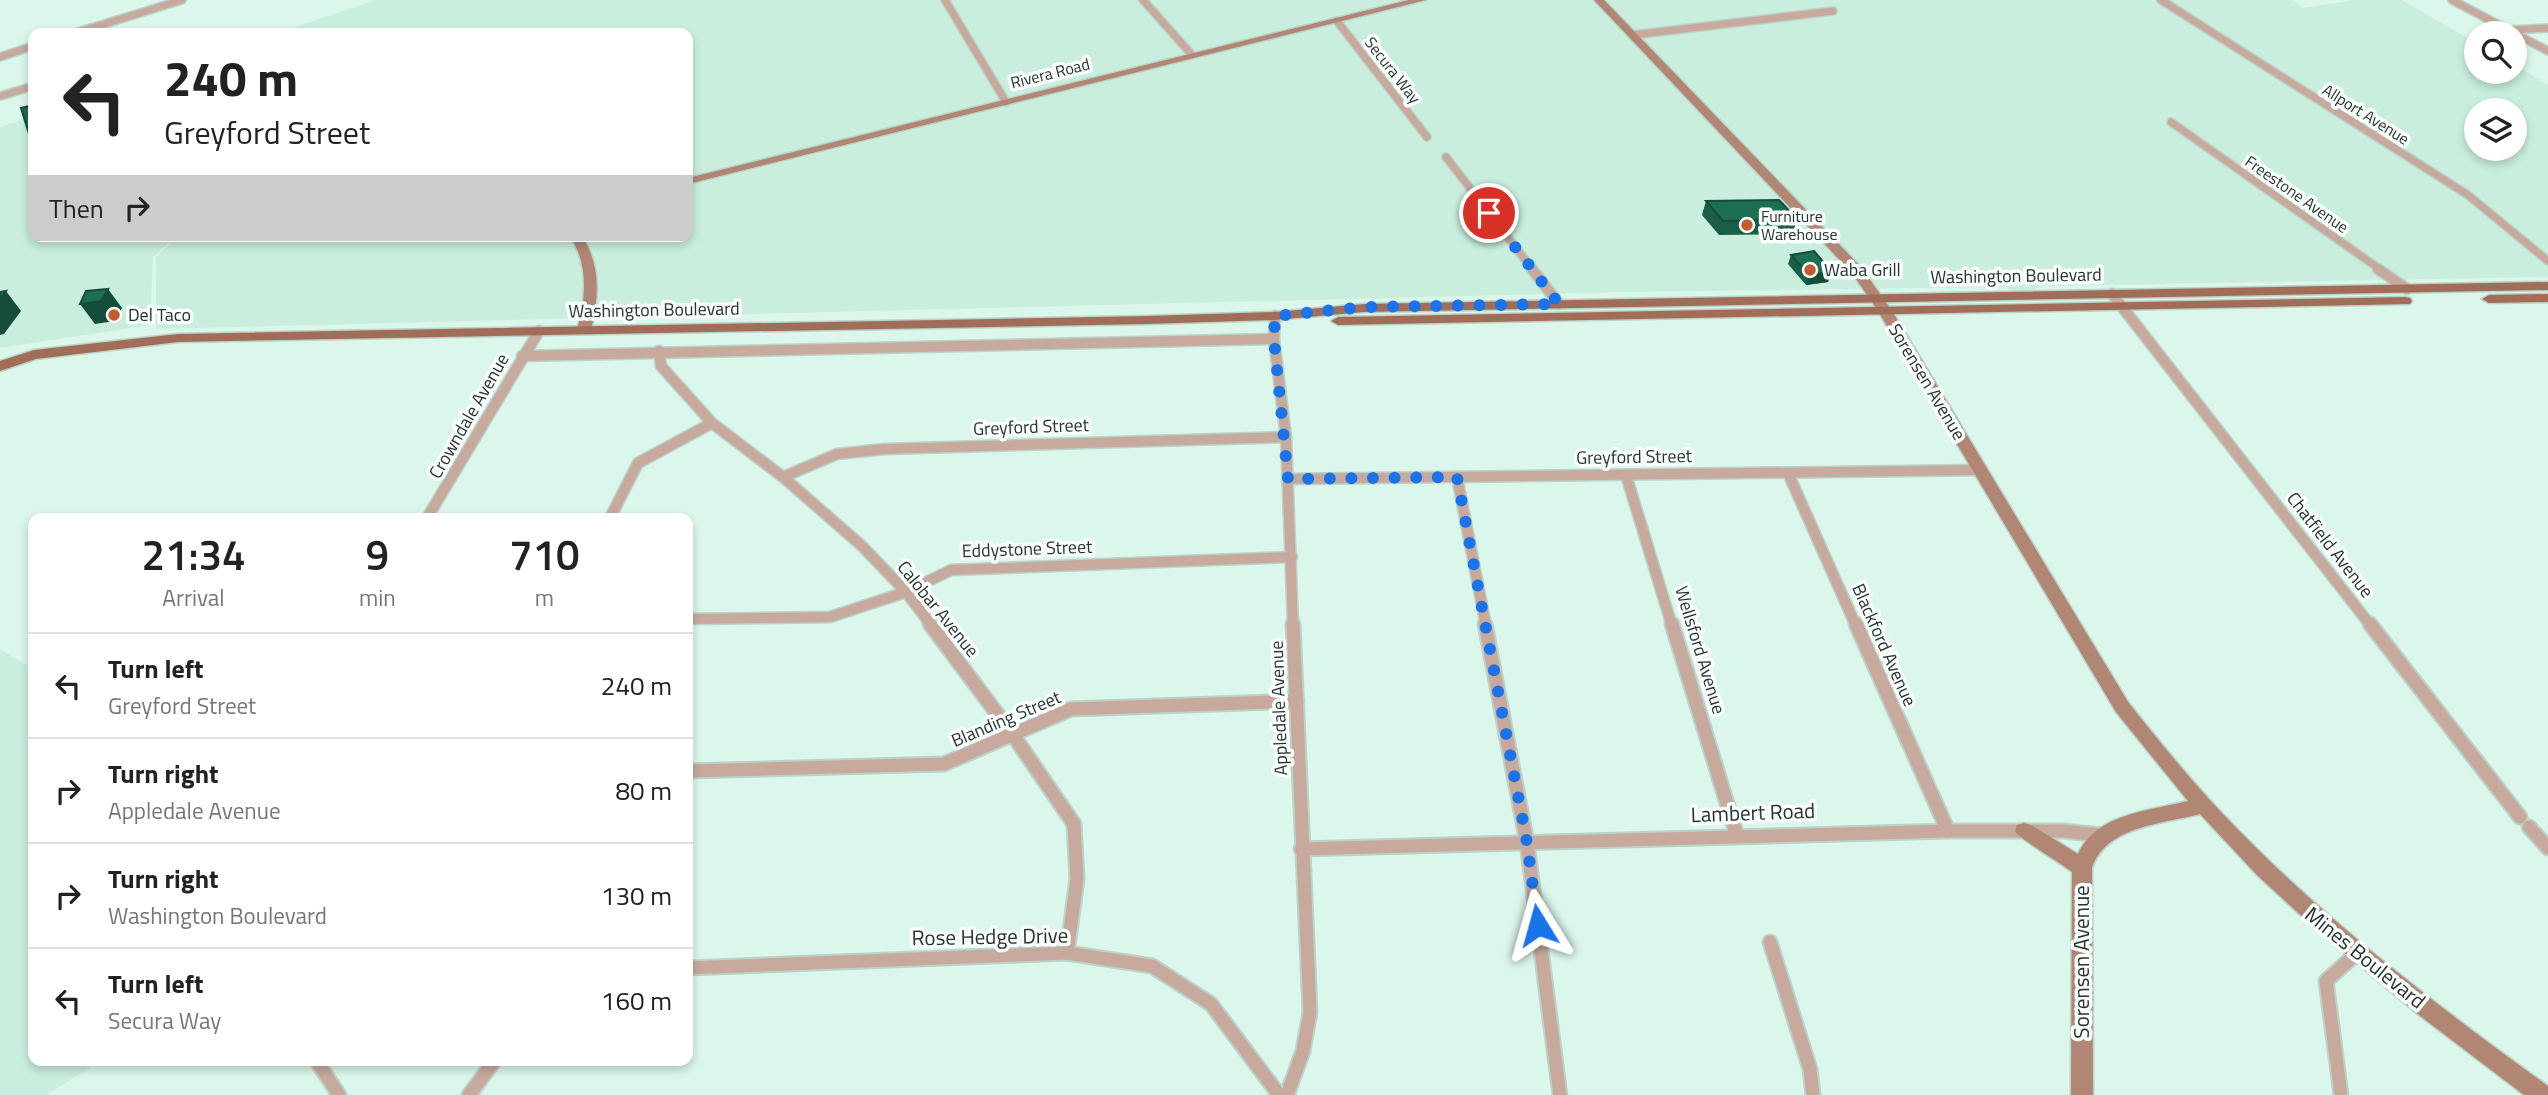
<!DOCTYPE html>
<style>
:root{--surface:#fff;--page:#f6f6f6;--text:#222;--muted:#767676;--line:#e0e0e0}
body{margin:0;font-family:"Titillium Web",sans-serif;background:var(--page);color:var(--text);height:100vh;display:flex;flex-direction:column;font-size:26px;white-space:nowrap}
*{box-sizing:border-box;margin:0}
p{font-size:23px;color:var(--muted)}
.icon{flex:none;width:38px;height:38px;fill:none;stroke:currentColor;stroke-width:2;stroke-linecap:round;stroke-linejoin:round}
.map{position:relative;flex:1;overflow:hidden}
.sheet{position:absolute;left:28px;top:513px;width:665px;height:553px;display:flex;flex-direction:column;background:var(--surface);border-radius:14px;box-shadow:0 4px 10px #0003}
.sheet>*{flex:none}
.banner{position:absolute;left:28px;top:28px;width:665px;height:214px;border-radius:14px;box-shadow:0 4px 10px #0003;background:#fff;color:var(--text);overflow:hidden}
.tools{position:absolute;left:2464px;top:21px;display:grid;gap:14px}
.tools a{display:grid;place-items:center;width:63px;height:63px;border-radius:50%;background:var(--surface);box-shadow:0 4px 10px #0003;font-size:35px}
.pin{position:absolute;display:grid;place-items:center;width:60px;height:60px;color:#fff;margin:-30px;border:4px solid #fff;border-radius:50%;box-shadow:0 2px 7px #0007}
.me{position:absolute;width:77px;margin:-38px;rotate:352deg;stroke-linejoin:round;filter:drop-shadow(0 0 5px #0008)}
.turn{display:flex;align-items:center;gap:24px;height:147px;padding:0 21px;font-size:32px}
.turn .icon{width:91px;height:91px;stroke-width:2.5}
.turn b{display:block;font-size:49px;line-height:60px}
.then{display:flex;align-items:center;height:66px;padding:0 21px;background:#0003;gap:14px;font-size:26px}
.eta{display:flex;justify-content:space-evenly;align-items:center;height:119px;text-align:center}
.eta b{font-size:42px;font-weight:600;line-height:49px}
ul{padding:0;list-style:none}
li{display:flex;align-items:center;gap:21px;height:105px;padding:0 21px;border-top:2px solid var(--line)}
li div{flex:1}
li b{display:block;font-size:26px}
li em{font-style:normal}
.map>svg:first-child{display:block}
.built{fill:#caeedd;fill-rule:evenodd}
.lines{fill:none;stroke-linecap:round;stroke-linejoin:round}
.street-far2-casing{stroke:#bbd3c8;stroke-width:10}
.street-far1-casing{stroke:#bbd3c8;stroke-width:13}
.street-casing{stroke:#bbd3c8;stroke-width:17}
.secondary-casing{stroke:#bbd3c8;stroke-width:3}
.primary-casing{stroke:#bbd3c8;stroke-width:3}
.street-far2{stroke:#c7a99d;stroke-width:7}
.street-far1{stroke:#c7a99d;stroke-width:10}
.street{stroke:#c7a99d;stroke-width:13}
.secondary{fill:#b28675;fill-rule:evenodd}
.primary{fill:#a26d58;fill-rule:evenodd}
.wall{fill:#195f47}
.shaded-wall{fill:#144d39}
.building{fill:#1d6e52;stroke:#144d39;stroke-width:2}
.route{stroke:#1a73e8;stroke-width:12;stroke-dasharray:0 21.6}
.poi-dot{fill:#c35c30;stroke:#f8fefb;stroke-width:2.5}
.labels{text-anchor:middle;stroke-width:7;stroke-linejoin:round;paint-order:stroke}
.far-street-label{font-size:16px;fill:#28332e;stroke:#f8fefb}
.far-poi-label{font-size:16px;fill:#28332e;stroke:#f8fefb;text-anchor:start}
.poi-label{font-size:18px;fill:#28332e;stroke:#f8fefb;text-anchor:start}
.street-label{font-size:18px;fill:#28332e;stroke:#f8fefb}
.near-street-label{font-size:21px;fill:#28332e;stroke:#f8fefb}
</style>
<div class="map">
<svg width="2548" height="1095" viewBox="0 0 2548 1095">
<rect width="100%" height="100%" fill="#dbf6ea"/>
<g class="built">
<path d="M376 0H2293L2302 8 2356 0H2402L2476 43V72H2515V65L2548 85V277L2043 286 2013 296 2007 287 1623 292 156 329V257L179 236H688V33H277ZM2476 110H2515V149H2476Z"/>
<polygon points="33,116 33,236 176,236 153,257 150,325 0,348 0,127"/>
<polygon points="0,649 33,669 33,1060 101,1061 46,1095 0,1095"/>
</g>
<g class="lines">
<defs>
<g id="street-far2">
<polyline points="945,0 1006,102"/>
<polyline points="1143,0 1192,55"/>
<polyline points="2161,0 2468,195 2548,261"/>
<polyline points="2452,0 2548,51"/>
<polyline points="1337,21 1427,137"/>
<polyline points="2512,30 2548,28"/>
<polyline points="75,33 182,0"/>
<polyline points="1633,35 1833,11"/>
<polyline points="0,57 33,46"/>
<polyline points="1,96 33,86"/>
<polyline points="2171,122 2381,270"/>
<polyline points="1446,157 1533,270"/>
</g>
<g id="street-far1">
<polyline points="1532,269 1559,304"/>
<polyline points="2378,269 2407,289"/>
<polyline points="2112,294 2371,626"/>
<polyline points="1275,316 1274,339 1286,437 1293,626"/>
<polyline points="659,351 661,366 712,423 783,477 862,546 906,592 932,626"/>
<polyline points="522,356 1274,339"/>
<polyline points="1788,473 1856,626"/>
<polyline points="1626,475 1672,626"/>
<polyline points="783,477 837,454 885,449 1286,437"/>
<polyline points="1457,477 1486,626"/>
<polyline points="1288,479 1980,470"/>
<polyline points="427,518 539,331"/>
<polyline points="610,518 638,463 712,423"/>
<polyline points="688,619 830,617 906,592 951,570 1292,557"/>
</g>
<g id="street">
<polyline points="930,624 1013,735 1074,824 1077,879 1067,953"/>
<polyline points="1485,624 1527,843 1560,1095"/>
<polyline points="1672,624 1737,836"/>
<polyline points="1856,624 1948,831"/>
<polyline points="2370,624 2520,817"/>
<polyline points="688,771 944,764 1071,709 1297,701"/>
<polyline points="2529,827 2548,848"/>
<polyline points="1301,849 1948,831 2063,831 2100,835"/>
<polyline points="1770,942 1810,1069 1813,1095"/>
<polyline points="688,968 1067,953 1152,966 1211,1004 1279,1095"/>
<polyline points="316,1060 339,1095"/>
<polyline points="469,1095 495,1060"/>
<polyline points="1287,1095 1303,1051 1310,1012 1293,624"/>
<polyline points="2341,1095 2326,981 2357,953"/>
</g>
<g id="secondary">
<polygon points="1409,0 1426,0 688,184 688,178"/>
<path d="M1594 0H1604L1861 267 1892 311 2128 702C2158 740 2188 777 2221 812 2319 916 2433 1003 2548 1086V1095H2524L2419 1015 2309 923 2257 875 2200 814C2162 824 2106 826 2092 868L2093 1095H2071L2072 872C2061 863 2018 838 2015 831L2017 825 2024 823 2031 825 2078 854C2097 813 2149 811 2188 801L2116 712 1878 311 1852 273Z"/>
<path d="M570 236H582C601 266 599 297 591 330L584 334 577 330C586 297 589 266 570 236Z"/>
</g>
<g id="primary">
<polygon points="2548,282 2548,290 1364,312 1275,320 1147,324 178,342 36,359 0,371 0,361 34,350 178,334 1147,316 1275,312 1364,304"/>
<polygon points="2548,294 2548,302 2489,303 2482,299 2489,295"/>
<polygon points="2405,297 2410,298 2412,301 2410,304 1338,325 1331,321 1338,317"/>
</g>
</defs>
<use href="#street-far2" class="street-far2-casing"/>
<use href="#street-far1" class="street-far1-casing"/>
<use href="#street" class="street-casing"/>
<use href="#secondary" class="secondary-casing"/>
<use href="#primary" class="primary-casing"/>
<use href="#street-far2" class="street-far2"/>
<use href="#street-far1" class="street-far1"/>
<use href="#street" class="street"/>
<use href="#secondary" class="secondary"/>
<use href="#primary" class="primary"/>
</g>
<g class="wall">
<polygon points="1706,201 1797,219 1793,234 1719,235 1702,215"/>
<polygon points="1791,255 1828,282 1806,285 1788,264"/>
</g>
<g class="shaded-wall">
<polygon points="1832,272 1828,282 1806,285 1809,275"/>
<polygon points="108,289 122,308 115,321 95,324 80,304"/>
<polygon points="6,291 21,311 4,334 0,335 0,299"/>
</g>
<g class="building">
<polygon points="33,105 33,147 21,108"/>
<polygon points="33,151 33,165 29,152"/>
<polygon points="1779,200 1797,219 1723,221 1706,201"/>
<polygon points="1814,251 1832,272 1809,275 1791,255"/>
<polygon points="108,289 101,301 80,304 86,291"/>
<polygon points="6,291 0,299 0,292"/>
</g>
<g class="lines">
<polyline class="route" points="1489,213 1559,304 1364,307 1275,316 1274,339 1288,479 1457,477 1527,843 1538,925"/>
</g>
<g class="poi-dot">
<circle cx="1747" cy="225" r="7"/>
<circle cx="1810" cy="270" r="7"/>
<circle cx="114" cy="315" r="7"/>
</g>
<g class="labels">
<g class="far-street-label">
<text transform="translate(1393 70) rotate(52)" y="6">Secura Way</text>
<text transform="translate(1050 73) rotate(-14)" y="6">Rivera Road</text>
<text transform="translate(2366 114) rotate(32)" y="6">Allport Avenue</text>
<text transform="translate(2297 194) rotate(35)" y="6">Freestone Avenue</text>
</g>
<g class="far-poi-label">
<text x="1761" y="222">Furniture<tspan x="1761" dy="18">Warehouse</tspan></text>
</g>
<g class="poi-label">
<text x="1824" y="276">Waba Grill</text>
<text x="128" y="321">Del Taco</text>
</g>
<g class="street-label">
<text transform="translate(2016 276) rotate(-1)" y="6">Washington Boulevard</text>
<text transform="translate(654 310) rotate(-1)" y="6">Washington Boulevard</text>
<text transform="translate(1927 382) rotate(59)" y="6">Sorensen Avenue</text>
<text transform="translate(469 416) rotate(-60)" y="6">Crowndale Avenue</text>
<text transform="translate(1031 427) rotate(-2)" y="6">Greyford Street</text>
<text transform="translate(1634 457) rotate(-1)" y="6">Greyford Street</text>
<text transform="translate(2330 545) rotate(52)" y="6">Chatfield Avenue</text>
<text transform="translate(1027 549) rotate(-2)" y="6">Eddystone Street</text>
<text transform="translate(938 609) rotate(51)" y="6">Calobar Avenue</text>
<text transform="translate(1884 645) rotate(66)" y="6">Blackford Avenue</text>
<text transform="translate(1700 650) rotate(73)" y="6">Wellsford Avenue</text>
<text transform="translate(1279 708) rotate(-92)" y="6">Appledale Avenue</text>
<text transform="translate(1006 719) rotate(-23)" y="6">Blanding Street</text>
</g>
<g class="near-street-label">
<text transform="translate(1753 813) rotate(-2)" y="7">Lambert Road</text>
<text transform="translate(990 937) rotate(-1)" y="7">Rose Hedge Drive</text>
<text transform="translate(2365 958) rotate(39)" y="7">Mines Boulevard</text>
<text transform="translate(2082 962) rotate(-90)" y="7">Sorensen Avenue</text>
</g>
</g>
</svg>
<div class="tools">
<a><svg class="icon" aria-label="search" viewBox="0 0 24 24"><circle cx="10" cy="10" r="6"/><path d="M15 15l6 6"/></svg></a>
<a><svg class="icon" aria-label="layers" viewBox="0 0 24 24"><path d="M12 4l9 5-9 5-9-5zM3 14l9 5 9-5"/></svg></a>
</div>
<div class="pin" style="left:1489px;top:213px;background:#d93025"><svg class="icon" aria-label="arrive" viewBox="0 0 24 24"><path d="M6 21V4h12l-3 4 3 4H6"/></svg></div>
<svg class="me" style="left:1538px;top:925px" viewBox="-20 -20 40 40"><path d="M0-17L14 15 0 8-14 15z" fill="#1a73e8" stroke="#fff" stroke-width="4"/></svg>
<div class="banner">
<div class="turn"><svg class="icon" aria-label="left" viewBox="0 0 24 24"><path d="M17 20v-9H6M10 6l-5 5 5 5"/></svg><div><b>240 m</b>Greyford Street</div></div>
<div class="then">Then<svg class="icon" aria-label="right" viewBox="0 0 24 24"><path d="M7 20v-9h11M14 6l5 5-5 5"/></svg></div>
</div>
<section class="sheet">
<div class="eta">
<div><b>21:34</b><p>Arrival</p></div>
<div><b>9</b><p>min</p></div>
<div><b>710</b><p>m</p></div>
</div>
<ul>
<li><svg class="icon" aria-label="left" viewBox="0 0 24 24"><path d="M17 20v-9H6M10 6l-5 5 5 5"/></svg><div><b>Turn left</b><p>Greyford Street</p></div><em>240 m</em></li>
<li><svg class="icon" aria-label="right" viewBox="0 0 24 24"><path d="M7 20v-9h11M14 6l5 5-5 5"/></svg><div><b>Turn right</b><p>Appledale Avenue</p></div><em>80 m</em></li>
<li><svg class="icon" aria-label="right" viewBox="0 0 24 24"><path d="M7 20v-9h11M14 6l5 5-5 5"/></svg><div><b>Turn right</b><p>Washington Boulevard</p></div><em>130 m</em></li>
<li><svg class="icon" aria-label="left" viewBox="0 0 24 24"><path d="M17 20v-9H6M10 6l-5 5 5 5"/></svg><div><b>Turn left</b><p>Secura Way</p></div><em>160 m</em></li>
</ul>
</section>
</div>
